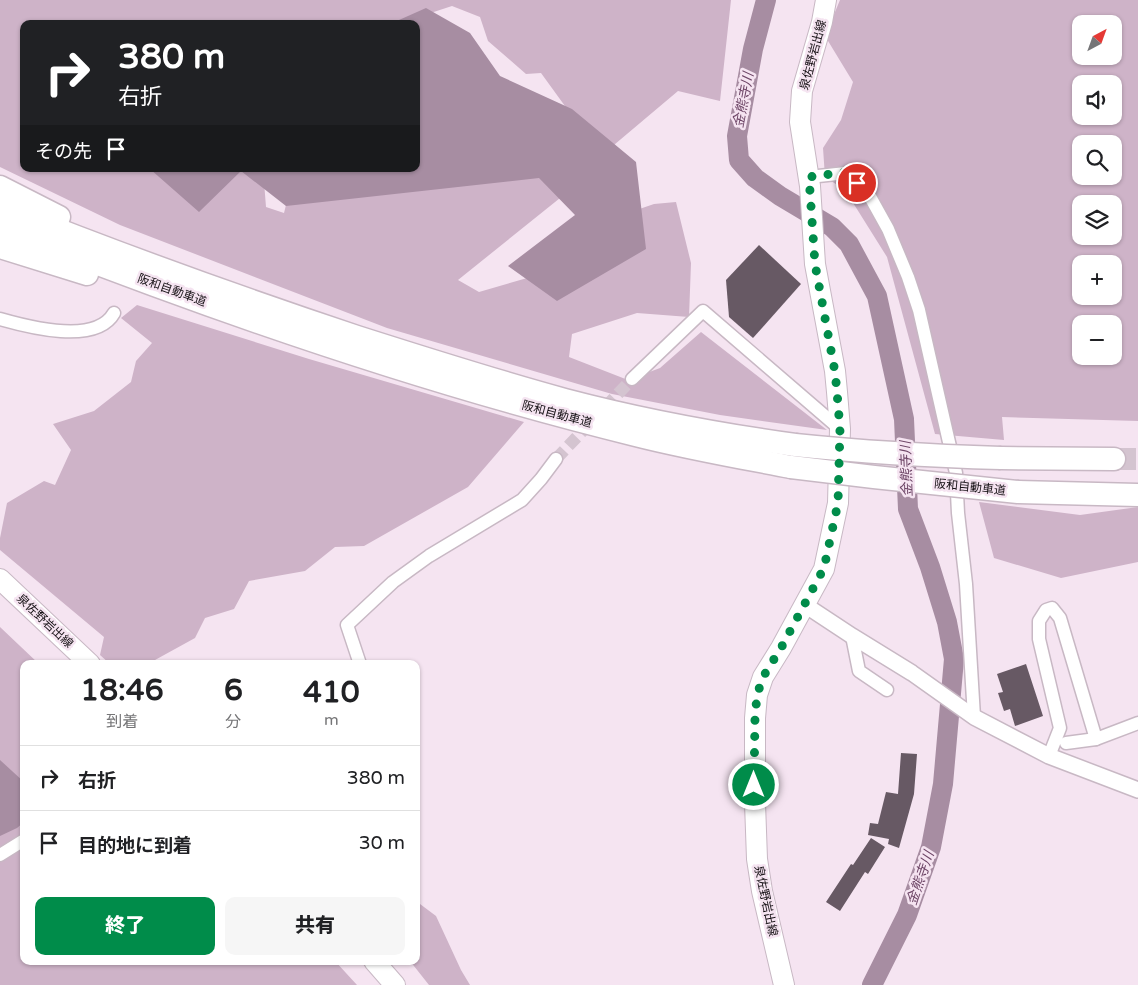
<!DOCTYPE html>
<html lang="ja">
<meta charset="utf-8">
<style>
:root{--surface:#fff;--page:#f6f6f6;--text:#202124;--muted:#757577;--line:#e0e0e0;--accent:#008c4a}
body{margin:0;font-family:"Varela Round","Noto Sans JP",sans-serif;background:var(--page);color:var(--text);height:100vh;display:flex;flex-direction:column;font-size:19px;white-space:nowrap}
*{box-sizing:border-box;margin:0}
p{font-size:16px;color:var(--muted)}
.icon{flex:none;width:28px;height:28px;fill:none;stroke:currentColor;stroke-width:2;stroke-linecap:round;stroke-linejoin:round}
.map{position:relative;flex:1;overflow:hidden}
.sheet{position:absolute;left:20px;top:660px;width:400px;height:305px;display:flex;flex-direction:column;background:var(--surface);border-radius:10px;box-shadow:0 1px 4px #0004}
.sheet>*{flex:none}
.top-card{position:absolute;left:20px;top:20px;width:400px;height:152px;border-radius:10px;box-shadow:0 1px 4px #0004;background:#202124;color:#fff;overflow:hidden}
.needle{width:32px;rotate:41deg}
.controls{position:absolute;left:1072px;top:15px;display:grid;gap:10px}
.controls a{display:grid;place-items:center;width:50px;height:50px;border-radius:10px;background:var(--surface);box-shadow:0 1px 4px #0004;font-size:25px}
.pin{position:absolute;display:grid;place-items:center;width:42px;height:42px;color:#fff;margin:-21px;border:2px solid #fff;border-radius:50%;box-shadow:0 1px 5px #0007}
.me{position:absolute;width:55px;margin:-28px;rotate:0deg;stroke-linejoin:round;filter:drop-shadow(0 0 4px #0008)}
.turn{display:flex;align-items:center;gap:18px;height:105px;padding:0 15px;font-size:22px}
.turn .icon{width:65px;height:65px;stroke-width:2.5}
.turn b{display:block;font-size:35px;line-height:42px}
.then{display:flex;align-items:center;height:48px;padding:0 15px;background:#0003;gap:10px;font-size:19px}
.eta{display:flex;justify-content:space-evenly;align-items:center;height:85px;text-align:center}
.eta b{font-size:30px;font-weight:800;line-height:35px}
.action{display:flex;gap:10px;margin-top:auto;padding:10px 15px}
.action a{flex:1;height:58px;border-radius:10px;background:var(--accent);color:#fff;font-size:20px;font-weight:800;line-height:58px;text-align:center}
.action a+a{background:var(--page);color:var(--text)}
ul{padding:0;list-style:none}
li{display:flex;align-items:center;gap:15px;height:65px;padding:0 15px;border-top:1px solid var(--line)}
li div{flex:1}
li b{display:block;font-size:19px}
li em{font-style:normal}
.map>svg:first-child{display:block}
.forest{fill:#ceb3c8;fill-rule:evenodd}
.water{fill:#a78da2}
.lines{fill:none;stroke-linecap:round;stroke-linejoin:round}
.river{stroke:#a78da2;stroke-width:20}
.building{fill:#675964}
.minor-tunnel{stroke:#d4c4d0;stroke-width:12;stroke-dasharray:12 6;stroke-linecap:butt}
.motorway-tunnel{stroke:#d4c4d0;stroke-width:22;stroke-dasharray:22 11;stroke-linecap:butt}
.minor-casing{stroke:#c8b8c4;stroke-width:15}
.tertiary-casing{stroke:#c8b8c4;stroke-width:18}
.primary-casing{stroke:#c8b8c4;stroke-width:22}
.motorway-casing{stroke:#c8b8c4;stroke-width:25}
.minor{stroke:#fff;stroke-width:12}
.tertiary{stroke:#fff;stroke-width:15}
.primary{stroke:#fff;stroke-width:20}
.motorway{stroke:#fff;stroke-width:22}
.motorway-bridge-casing{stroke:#c8b8c4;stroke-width:25;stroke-linecap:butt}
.motorway-bridge{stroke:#fff;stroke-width:22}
.route{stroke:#008c4a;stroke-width:9;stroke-dasharray:0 16.2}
.labels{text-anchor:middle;stroke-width:5;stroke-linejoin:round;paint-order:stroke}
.street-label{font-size:12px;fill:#161115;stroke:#f5e4f1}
.water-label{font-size:14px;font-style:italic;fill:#6d4566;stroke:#f5e4f1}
</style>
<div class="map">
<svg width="1138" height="985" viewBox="0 0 1138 985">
<rect width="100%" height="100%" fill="#f5e4f1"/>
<g class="forest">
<polygon points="0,0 731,0 720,101 678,91 608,150 570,113 541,73 526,74 488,41 480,17 452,6 397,24 24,24 24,169 263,169 266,207 284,213 295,169 416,169 416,133 580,182 458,280 479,292 548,272 619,216 654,204 676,202 691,263 689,317 637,313 572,334 569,357 628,380 660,368 701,332 827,430 720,415 612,394 387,328 120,225 0,167"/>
<path d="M840 0H1138V421L1002 417 1004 440 935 434 887 257 845 190 825 177 823 148 841 120 853 82 825 36ZM1081 24H1114V56H1081ZM1081 84H1114V116H1081ZM1081 144H1114V176H1081ZM1081 204H1114V236H1081ZM1081 264H1114V296H1081ZM1081 324H1114V356H1081Z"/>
<polygon points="137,305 309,359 524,422 468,487 364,546 335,547 305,571 249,581 234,609 205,618 195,638 155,660 153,664 110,664 100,655 104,637 0,550 0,538 7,503 44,481 55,485 71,450 53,424 94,411 131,382 136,361 152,343 121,318"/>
<polygon points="979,502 1080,515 1138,507 1138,562 1061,578 994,558"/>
<polygon points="0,627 39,664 24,664 24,961 335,961 357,985 0,985"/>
<polygon points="416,901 436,916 461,970 470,985 429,985 410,961 416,961"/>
</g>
<g class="water">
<polygon points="426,8 470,33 500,76 572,109 636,162 646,249 557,301 508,266 575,215 539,178 286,206 241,171 199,212 150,169 416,169 416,24 390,24"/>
<polygon points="0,760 24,782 24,822 17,828 0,836"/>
</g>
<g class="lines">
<polyline class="river" points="766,0 753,49 737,136 739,160 755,178 780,196 832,227 849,244 877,296 904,419 908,509 930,567 947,622 954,659 943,784 931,847 907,915 872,985"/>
</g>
<g class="building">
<polygon points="759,245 801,284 753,338 729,317 726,280"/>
<polygon points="1026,664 1043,716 1015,726 1010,709 1004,711 998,693 1003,692 997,674"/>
<polygon points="901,753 917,754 914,794 899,848 888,844 889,839 868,835 870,823 878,824 886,792 898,794"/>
<polygon points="871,838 885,847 868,874 865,872 840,911 826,902 851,864 853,865"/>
</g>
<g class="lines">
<polyline class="minor-tunnel" points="556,459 632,379"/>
<polyline class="motorway-tunnel" points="1114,459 1138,459"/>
<defs>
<g id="minor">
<polyline points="809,177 846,173 868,193 888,229 908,277 919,310 956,473 958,513 966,584 974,717"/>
<path d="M0 319C28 327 96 345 114 313"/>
<polyline points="632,379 703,311 840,429"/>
<polyline points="852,636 859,671 887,690"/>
<polyline points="360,664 347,625 393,582 429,556 522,500 541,479 556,459"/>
<polyline points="1066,743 1096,739 1138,723"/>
<polyline points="1049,756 1060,728 1039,639 1039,621 1046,610 1052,608 1060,618 1096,739"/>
<polyline points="0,855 24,840"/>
</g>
<polyline id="tertiary" points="805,605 852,636 912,673 974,717 1049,756 1138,790"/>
<g id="primary">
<polyline points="0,579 90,664"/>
<polyline points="374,961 395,985"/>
<polyline points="784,985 762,891 757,859 755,803 755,718 757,695 763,677 781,648 824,569 838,503 840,429 837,392 835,371 815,264 810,186 800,122 802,91 822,22 826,0"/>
</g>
<g id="motorway">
<polyline points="0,187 59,217"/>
<path d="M0 207C118 254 237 297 357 337 426 359 495 381 565 400 641 420 717 434 795 445"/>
<path d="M0 226C207 308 420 382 636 435 687 448 739 457 791 467"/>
<polyline points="0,247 87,274"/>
<polyline points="1001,458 1114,459"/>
<polyline points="1018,492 1138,495"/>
</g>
</defs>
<use href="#minor" class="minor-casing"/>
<use href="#tertiary" class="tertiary-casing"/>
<use href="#primary" class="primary-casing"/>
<use href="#motorway" class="motorway-casing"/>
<use href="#minor" class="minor"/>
<use href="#tertiary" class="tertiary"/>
<use href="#primary" class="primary"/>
<use href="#motorway" class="motorway"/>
<defs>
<g id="motorway-bridge">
<path d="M795 445C863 452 932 456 1001 458"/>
<polyline points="791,467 874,477 1018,492"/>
</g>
</defs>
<use href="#motorway-bridge" class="motorway-bridge-casing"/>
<use href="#motorway-bridge" class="motorway-bridge"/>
</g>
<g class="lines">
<polyline class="route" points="754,785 755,718 757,695 763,677 781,648 824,568 838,503 840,429 837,392 835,372 815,264 809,177 846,172 857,183"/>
</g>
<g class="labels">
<g class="street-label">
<text transform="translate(813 55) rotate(-75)" y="4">泉佐野岩出線</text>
<text transform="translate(172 290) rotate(20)" y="4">阪和自動車道</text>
<text transform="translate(557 414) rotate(15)" y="4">阪和自動車道</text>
<text transform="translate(970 487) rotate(6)" y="4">阪和自動車道</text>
<text transform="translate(45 621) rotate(43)" y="4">泉佐野岩出線</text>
<text transform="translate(766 901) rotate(78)" y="4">泉佐野岩出線</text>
</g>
<g class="water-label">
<text transform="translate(743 100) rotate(-79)" y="5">金熊寺川</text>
<text transform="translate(906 469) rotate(-92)" y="5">金熊寺川</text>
<text transform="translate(920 878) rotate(-71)" y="5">金熊寺川</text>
</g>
</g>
</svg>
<div class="controls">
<a><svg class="needle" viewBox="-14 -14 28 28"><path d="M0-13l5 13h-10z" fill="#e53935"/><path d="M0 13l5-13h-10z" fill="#757577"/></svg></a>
<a><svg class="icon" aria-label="sound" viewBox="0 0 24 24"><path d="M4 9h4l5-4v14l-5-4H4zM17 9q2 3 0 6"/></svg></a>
<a><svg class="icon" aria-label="search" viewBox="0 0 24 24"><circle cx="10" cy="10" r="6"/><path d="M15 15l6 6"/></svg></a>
<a><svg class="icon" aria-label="layers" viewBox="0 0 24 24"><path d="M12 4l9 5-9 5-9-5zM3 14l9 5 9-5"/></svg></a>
<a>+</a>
<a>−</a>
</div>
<div class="pin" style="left:857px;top:183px;background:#d93025"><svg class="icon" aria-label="arrive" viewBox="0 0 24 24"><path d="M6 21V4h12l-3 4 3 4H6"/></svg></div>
<svg class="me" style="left:754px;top:785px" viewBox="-20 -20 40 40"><circle r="17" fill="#008c4a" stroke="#fff" stroke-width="3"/><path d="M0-11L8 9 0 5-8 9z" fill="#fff"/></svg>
<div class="top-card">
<div class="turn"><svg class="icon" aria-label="right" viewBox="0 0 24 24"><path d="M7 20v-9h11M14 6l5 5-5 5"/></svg><div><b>380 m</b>右折</div></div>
<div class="then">その先<svg class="icon" aria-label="arrive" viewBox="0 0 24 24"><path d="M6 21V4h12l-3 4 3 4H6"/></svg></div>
</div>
<section class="sheet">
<div class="eta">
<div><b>18:46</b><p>到着</p></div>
<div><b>6</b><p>分</p></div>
<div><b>410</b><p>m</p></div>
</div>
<ul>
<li><svg class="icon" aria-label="right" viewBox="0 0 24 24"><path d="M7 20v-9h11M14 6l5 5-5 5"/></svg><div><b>右折</b></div><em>380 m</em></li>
<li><svg class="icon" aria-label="arrive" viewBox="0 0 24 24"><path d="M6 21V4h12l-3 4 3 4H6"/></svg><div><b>目的地に到着</b></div><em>30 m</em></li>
</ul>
<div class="action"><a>終了</a><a>共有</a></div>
</section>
</div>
